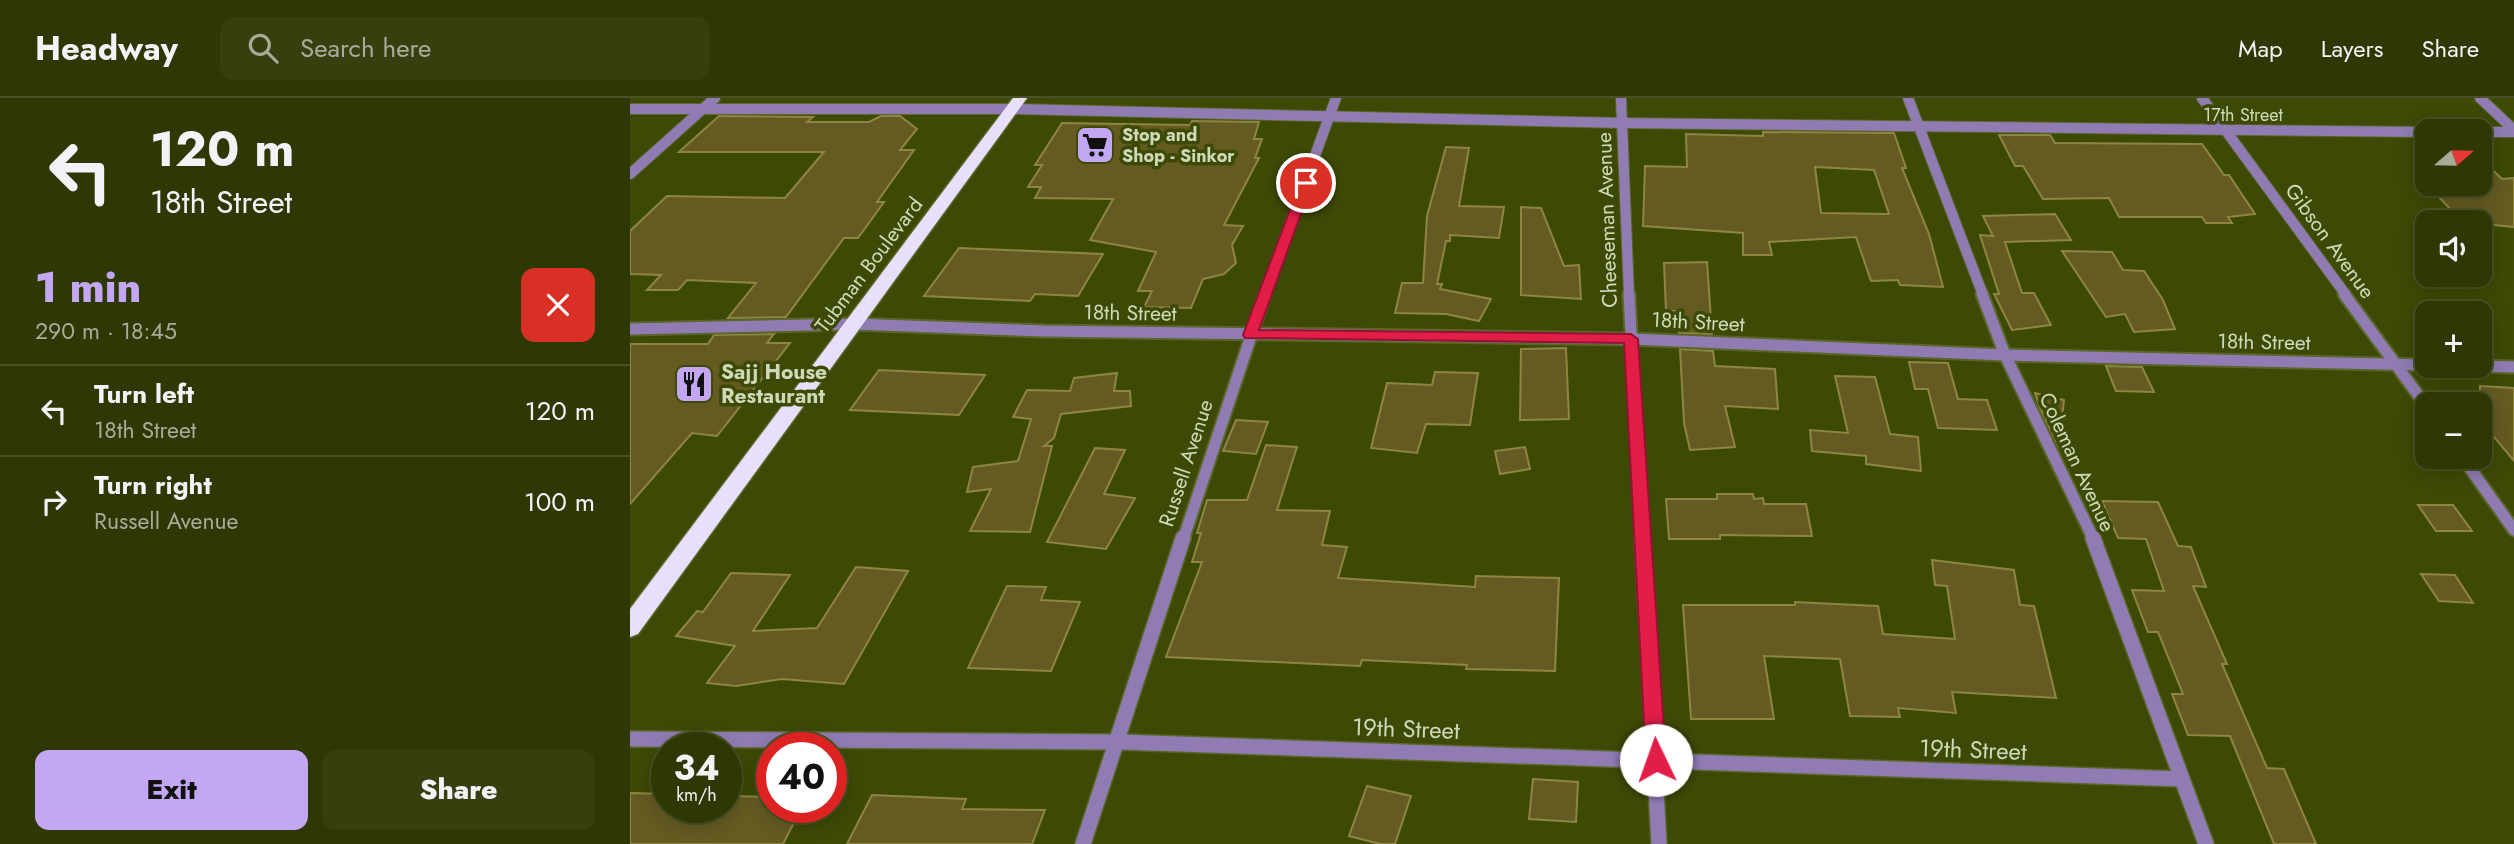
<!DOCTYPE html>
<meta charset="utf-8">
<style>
:root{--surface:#2e3804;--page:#363f0e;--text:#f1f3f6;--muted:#a7ac9a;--line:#495226;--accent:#c3a7f2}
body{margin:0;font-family:Jost,sans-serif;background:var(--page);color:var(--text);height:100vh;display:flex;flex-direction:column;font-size:26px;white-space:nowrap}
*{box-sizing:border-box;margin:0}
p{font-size:23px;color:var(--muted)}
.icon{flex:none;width:38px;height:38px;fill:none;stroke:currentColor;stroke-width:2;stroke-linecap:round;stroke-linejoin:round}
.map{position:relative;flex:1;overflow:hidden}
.panel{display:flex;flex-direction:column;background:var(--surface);width:630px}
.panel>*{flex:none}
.top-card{background:#2e3804;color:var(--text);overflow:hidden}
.needle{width:46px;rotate:70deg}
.buttons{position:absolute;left:1785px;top:21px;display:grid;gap:14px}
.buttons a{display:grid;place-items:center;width:77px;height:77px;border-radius:14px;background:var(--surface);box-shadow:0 4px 18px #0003,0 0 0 2px var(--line);font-size:35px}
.speed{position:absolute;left:21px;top:634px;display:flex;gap:14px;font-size:35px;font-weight:700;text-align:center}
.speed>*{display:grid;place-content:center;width:91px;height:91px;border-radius:50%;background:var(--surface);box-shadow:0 4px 18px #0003,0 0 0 2px var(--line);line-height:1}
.speed small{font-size:18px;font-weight:400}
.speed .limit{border:10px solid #d22;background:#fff;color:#111}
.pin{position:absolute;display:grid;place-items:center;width:60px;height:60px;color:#fff;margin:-30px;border:4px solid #fff;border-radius:50%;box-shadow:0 2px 7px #0007}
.me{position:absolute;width:77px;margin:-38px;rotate:357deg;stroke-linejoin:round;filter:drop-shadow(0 0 5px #0008)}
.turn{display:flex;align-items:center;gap:24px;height:147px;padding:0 35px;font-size:32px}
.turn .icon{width:91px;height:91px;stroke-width:2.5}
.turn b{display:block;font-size:49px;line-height:60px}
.round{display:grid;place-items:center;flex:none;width:74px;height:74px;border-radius:14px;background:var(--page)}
.summary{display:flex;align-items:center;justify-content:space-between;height:119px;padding:0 35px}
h1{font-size:42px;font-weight:800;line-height:52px;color:var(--accent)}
.cta{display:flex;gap:14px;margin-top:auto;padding:14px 35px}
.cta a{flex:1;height:80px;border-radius:14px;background:var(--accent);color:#111;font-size:28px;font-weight:800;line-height:80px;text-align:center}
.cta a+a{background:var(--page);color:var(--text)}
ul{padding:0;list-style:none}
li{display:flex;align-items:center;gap:21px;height:91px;padding:0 35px;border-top:2px solid var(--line)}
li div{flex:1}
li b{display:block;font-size:26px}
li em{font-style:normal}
header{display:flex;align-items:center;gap:42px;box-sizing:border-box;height:98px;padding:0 35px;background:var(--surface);border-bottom:2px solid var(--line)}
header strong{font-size:33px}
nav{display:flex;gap:38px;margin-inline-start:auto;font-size:24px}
.search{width:490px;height:63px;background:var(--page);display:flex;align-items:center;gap:18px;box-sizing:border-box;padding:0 24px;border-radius:14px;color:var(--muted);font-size:26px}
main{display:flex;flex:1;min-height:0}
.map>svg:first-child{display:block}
.building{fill:#645b22;stroke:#8f8543;stroke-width:2;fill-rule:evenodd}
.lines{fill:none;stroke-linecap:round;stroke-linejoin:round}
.minor-far2-casing{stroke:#5a6729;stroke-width:12}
.minor-far1-casing{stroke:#5a6729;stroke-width:15}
.minor-casing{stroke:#5a6729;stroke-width:18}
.highway-casing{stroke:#5a6729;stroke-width:3}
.minor-far2{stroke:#907cb3;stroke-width:10}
.minor-far1{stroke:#907cb3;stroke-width:11}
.minor{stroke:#907cb3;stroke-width:15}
.highway{fill:#e8dffa;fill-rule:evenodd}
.route{fill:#e11d48;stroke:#92132f;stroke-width:2}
.labels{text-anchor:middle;stroke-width:7;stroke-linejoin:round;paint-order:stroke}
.far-street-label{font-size:18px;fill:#cfd9b9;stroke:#3d4a05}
.far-poi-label{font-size:18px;font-weight:bold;fill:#cfd9b9;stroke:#3d4a05;text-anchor:start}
.street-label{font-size:21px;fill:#cfd9b9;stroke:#3d4a05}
.poi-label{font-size:21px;font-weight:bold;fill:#cfd9b9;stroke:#3d4a05;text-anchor:start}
.near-street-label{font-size:24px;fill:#cfd9b9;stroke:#3d4a05}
</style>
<header>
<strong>Headway</strong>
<div class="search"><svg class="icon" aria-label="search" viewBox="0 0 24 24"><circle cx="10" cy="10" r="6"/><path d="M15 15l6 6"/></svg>Search here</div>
<nav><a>Map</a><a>Layers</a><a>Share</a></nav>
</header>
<main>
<section class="panel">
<div class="top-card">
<div class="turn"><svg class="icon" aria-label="left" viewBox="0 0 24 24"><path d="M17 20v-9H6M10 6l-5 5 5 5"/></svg><div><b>120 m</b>18th Street</div></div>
</div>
<div class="summary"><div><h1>1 min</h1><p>290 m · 18:45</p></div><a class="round" style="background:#d93025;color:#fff"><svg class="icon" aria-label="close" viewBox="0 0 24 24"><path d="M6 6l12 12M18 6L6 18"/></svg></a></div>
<ul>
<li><svg class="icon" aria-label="left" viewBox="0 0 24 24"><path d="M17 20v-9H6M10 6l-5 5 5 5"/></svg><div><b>Turn left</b><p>18th Street</p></div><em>120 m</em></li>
<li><svg class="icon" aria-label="right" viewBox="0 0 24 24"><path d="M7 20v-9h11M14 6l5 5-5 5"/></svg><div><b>Turn right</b><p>Russell Avenue</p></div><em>100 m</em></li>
</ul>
<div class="cta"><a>Exit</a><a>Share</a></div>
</section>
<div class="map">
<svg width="1884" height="746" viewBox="0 0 1884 746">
<rect width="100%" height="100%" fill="#3d4a05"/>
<g class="building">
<polygon points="89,18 183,19 177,24 239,24 251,18 270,18 287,31 270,52 284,52 247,104 254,104 228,140 214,140 156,219 98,220 126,185 57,182 48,192 17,192 31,177 0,176 0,133 37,98 155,100 194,54 49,54"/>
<polygon points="562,23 629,24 624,41 632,41 625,60 629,60 594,127 613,128 602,147 606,165 594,176 573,181 561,210 514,209 522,193 508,193 526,154 460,142 483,101 405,100 411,89 398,89 412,67 405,67 432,25 560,27"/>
<path d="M1133 34 1264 35 1276 70H1272L1299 136 1313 189 1270 187 1268 182 1241 183 1226 139 1139 144 1142 157H1113V135L1013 128 1015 68 1057 69 1056 36 1133 38ZM1185 69 1244 72 1259 116 1191 115Z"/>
<polygon points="1369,37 1420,37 1425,45 1572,46 1594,77 1599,77 1625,116 1598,119 1602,125 1576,125 1572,119 1489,119 1479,100 1413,101 1393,68 1385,68"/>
<polygon points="816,49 839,50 829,108 874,109 869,140 820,137 820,143 816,143 807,186 812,186 810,191 861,201 849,223 816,216 765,215 772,185 793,185 797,118"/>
<polygon points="1850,60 1872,81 1884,80 1884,129 1833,124 1796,86 1850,86"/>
<polygon points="891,109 911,110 934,168 949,167 951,201 891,197"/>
<polygon points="1425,116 1441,142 1375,144 1392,195 1404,195 1421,227 1382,232 1364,196 1369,196 1350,137 1363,138 1353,118"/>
<polygon points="329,150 473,156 448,198 405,196 400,203 294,198"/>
<polygon points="1432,153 1482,154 1493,172 1514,173 1533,202 1545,231 1504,234 1495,216 1476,219"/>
<polygon points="1077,164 1082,236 1049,235 1048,213 1036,213 1034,165"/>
<polygon points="144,236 137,245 160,245 87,338 62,335 0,406 0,246 78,246 84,237"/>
<polygon points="936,250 939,321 890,322 891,251"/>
<polygon points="1050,251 1083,253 1085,268 1145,271 1148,311 1095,308 1105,349 1060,352 1054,325"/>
<polygon points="1279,264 1318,265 1328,301 1357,302 1367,332 1308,330 1298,291 1285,291"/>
<polygon points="1476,268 1512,269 1524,294 1486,293"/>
<polygon points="249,272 355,277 329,317 220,312"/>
<polygon points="805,274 848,275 840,327 796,326 787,355 741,350 757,285 802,287"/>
<polygon points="487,275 484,293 500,293 501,308 431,316 424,340 414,348 422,348 400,434 340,433 361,391 337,394 343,369 388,363 401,321 383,319 397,292 440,293 444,280"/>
<polygon points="1205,278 1245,279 1260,336 1288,339 1291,373 1236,366 1236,358 1182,353 1180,332 1218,335"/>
<polygon points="1850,288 1884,290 1884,363 1850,322"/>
<polygon points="1405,295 1434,302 1429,349 1410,310"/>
<polygon points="606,322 638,324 626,356 593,353"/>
<polygon points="636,347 667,349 647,412 700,413 692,447 717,449 708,480 845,489 846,478 929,480 925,573 836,571 837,567 732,562 730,568 536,559 572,464 562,464 571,435 567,435 577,402 617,402"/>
<polygon points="895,349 900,371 870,376 865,353"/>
<polygon points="465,350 495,352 474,396 505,400 476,451 417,444"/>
<polygon points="1087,396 1123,396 1124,401 1133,400 1134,406 1176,406 1182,438 1090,437 1090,441 1039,441 1036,401 1087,401"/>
<polygon points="1472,403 1528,404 1548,448 1561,449 1576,489 1563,488 1597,566 1592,566 1637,670 1654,671 1686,746 1644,746 1600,638 1558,637 1542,596 1553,596 1528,534 1518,534 1502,492 1534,493 1516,441 1488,440"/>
<polygon points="1788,407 1823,407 1842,433 1806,433"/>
<polygon points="1302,462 1384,472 1390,507 1404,508 1426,600 1322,594 1326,615 1268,610 1270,619 1220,618 1210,561 1134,558 1144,621 1061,621 1053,507 1165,507 1165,504 1248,508 1253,536 1325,541 1317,488 1305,487"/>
<polygon points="226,469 278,473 214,586 152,581 106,588 77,585 105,548 46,538 67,513 73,514 101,475 160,477 123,533 187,530"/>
<polygon points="1791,476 1825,477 1843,505 1809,503"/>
<polygon points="377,488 416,489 411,502 450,504 421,573 338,570"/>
<polygon points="903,681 948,684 946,724 899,721"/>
<polygon points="737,688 781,698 765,746 750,746 719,738"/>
<polygon points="0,695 37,696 37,709 96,709 96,698 142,699 142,709 172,709 153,746 0,746"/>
<polygon points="242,697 336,701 332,711 415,712 402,746 217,746"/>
</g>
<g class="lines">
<defs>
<g id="minor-far2">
<polyline points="991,0 999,197"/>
<polyline points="1278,0 1353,197"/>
<polyline points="1572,0 1716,197"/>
<polyline points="1850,0 1884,32"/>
<polyline points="0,11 381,11 992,25 1797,34"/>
<polyline points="1850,34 1884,34"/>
<polyline points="0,76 85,0"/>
<polyline points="634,197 706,0"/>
</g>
<g id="minor-far1">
<polyline points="999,196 1012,442"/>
<polyline points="1352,196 1375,257 1464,442"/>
<polyline points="1714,196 1797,309"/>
<polyline points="0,231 223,226 414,233 1001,241 1375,257 1797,267"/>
<polyline points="1850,268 1884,269"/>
<polyline points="1832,359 1884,432"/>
<polyline points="553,442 635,196"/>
</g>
<g id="minor">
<polyline points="1012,440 1029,746"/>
<polyline points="1463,440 1576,746"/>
<polyline points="0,641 491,644 1551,681"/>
<polyline points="453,746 553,440"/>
</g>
<polygon id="highway" points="383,0 397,0 8,536 0,539 0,511"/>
</defs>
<use href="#minor-far2" class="minor-far2-casing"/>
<use href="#minor-far1" class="minor-far1-casing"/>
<use href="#minor" class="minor-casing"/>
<use href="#highway" class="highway-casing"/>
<use href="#minor-far2" class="minor-far2"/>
<use href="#minor-far1" class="minor-far1"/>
<use href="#minor" class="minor"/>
<use href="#highway" class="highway"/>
</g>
<polygon class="route" points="676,82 682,85 629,232 1001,236 1008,241 1036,662 1033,668 1026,671 1019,668 1016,662 994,245 615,240 613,237 670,85"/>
<defs>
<symbol id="supermarket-square" viewBox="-11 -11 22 22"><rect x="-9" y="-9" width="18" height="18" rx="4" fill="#c3a7f2" stroke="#3d4a05"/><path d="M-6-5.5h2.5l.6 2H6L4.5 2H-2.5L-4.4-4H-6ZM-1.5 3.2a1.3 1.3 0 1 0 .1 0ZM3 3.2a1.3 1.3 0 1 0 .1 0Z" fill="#111"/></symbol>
<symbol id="restaurant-square" viewBox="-11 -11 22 22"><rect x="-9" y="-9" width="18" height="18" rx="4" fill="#c3a7f2" stroke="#3d4a05"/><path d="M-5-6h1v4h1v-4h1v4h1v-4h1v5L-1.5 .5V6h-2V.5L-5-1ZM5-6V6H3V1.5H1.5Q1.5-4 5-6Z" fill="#111"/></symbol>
</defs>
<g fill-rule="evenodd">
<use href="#supermarket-square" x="443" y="25" width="44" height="44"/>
<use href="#restaurant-square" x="42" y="264" width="44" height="44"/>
</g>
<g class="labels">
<g class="far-street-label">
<text x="1613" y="23">17th Street</text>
</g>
<g class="far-poi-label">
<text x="492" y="43">Stop and<tspan x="492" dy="21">Shop - Sinkor</tspan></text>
</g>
<g class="street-label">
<text transform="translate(977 122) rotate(-92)" y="7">Cheeseman Avenue</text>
<text transform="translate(1700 143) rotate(54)" y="7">Gibson Avenue</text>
<text transform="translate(239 167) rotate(-53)" y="7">Tubman Boulevard</text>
<text transform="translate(500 215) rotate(1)" y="7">18th Street</text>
<text transform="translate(1068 224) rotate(3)" y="7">18th Street</text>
<text transform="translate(1634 244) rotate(1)" y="7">18th Street</text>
<text transform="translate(1447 364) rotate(65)" y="7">Coleman Avenue</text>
<text transform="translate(556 365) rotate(-72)" y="7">Russell Avenue</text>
</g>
<g class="poi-label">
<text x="91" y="281">Sajj House<tspan x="91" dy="24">Restaurant</tspan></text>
</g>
<g class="near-street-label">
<text transform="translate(776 631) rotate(2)" y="8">19th Street</text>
<text transform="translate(1343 652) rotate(2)" y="8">19th Street</text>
</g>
</g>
</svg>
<div class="buttons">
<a><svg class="needle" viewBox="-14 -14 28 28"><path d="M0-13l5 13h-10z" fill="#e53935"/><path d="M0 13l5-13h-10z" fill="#a7ac9a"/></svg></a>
<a><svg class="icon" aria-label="sound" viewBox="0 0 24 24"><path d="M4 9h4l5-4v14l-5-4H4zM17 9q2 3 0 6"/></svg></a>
<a>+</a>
<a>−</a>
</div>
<div class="speed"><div>34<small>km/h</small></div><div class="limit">40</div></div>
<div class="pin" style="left:676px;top:85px;background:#d93025"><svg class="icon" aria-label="arrive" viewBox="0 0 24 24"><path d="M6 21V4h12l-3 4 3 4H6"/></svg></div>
<svg class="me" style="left:1026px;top:662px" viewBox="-20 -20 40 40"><circle r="19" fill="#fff"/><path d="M0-13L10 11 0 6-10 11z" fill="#e11d48"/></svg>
</div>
</main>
